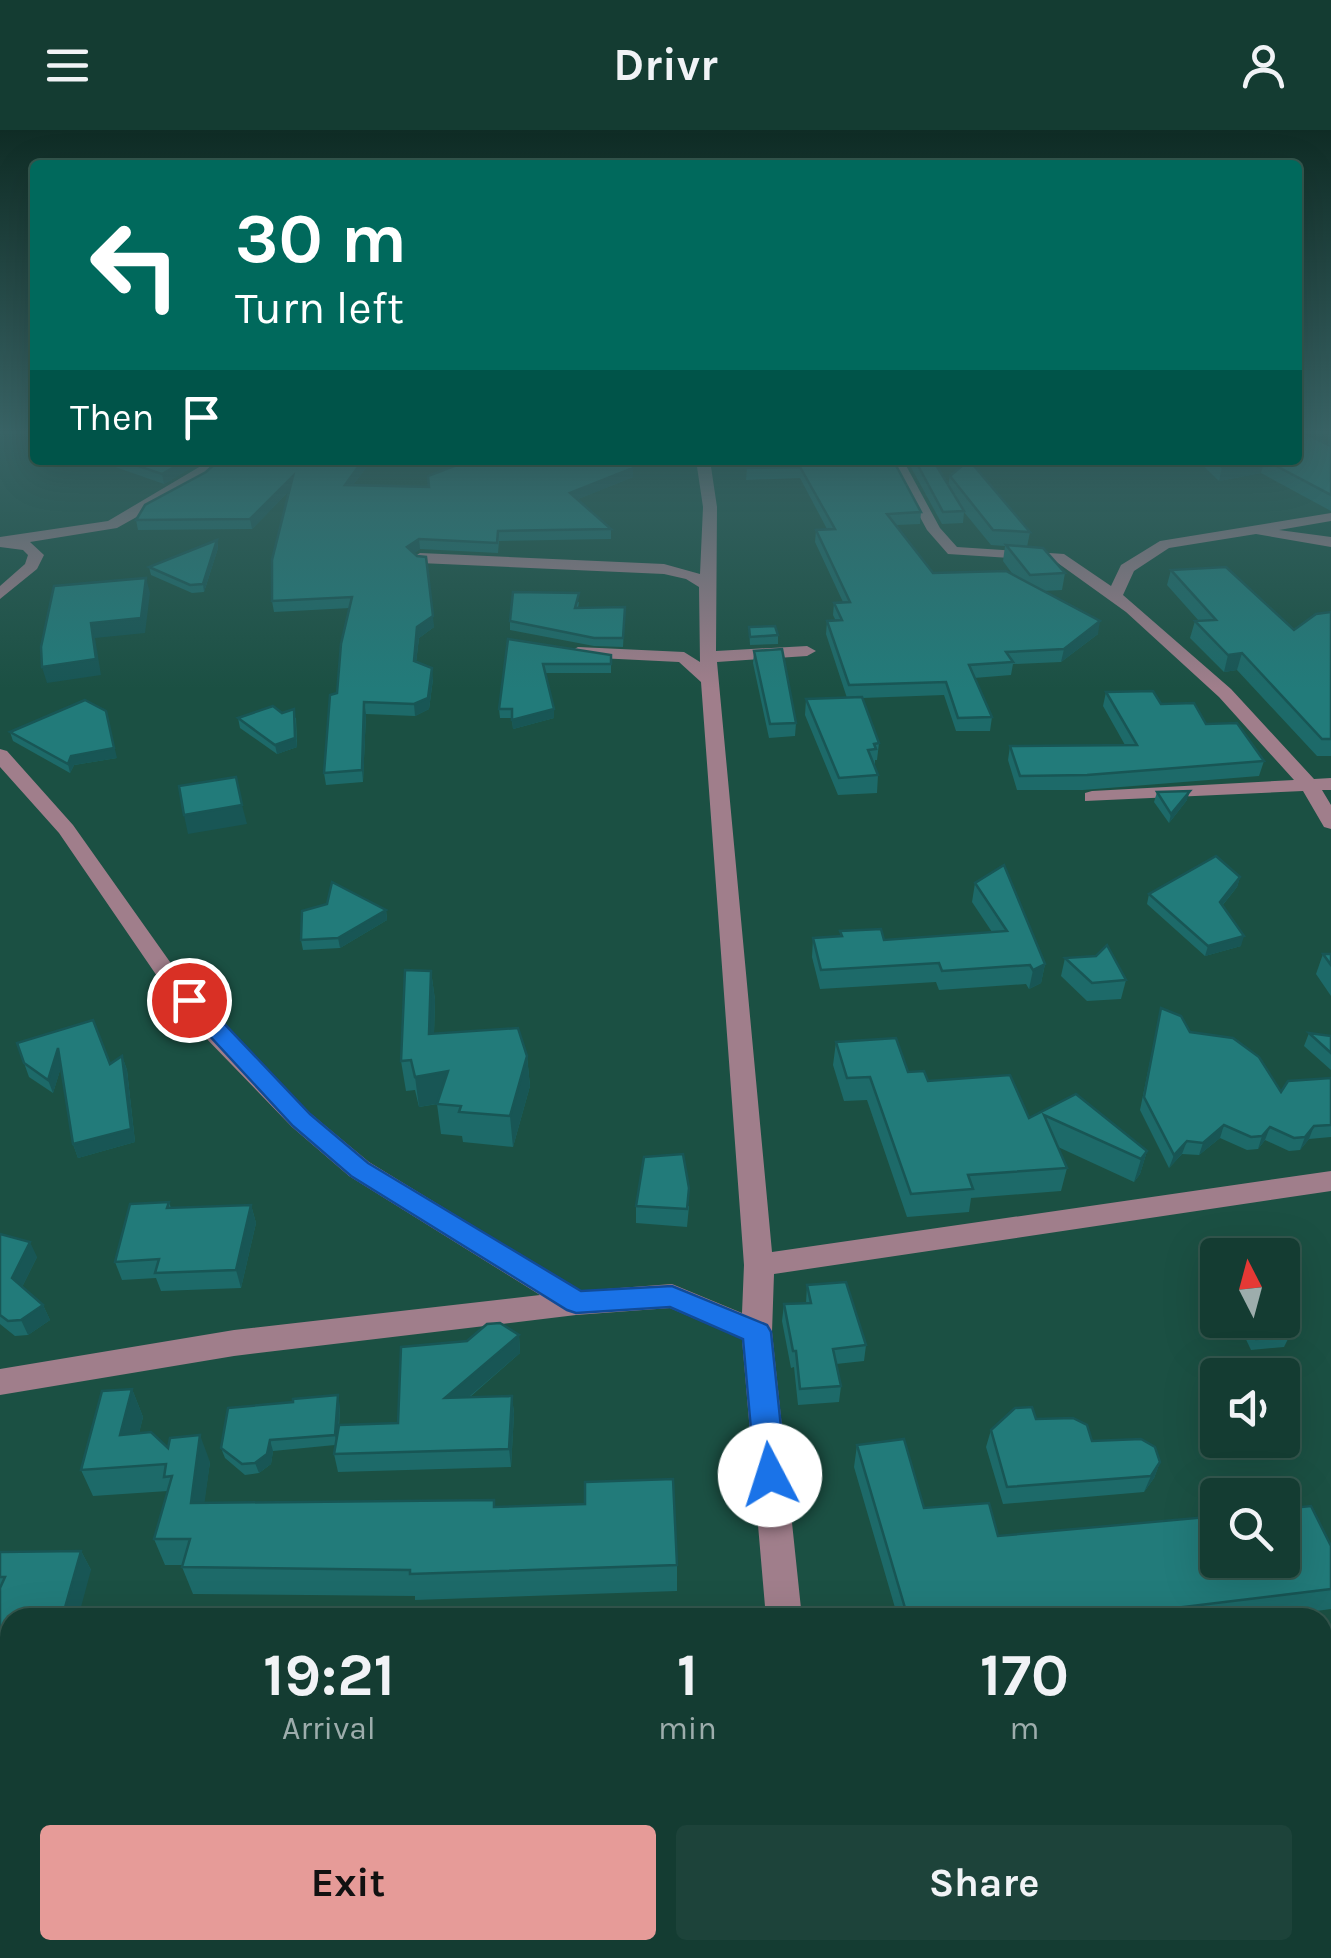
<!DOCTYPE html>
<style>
:root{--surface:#143c32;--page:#1d433a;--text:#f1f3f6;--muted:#9dadac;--line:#33564d;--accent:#e69b98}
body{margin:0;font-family:Karla,sans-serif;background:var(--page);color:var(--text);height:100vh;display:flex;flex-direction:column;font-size:38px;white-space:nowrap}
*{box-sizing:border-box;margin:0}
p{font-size:32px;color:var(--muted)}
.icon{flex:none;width:55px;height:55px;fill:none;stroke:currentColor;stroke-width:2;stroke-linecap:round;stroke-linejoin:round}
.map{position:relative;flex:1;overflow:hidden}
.details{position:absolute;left:0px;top:1478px;width:1332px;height:352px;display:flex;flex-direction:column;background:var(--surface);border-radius:30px 30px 0 0;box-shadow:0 10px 40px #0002,0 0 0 2px var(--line)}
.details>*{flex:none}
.banner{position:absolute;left:30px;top:30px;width:1272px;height:305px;border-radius:10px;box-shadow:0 10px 40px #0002,0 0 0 2px var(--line);background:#00695c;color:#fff;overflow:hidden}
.needle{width:65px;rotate:354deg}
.controls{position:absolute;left:1200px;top:1108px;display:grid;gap:20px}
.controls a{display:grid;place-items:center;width:100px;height:100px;border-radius:10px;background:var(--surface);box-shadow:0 10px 40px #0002,0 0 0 2px var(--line);font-size:50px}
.pin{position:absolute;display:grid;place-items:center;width:85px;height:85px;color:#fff;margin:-42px;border:5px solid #fff;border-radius:50%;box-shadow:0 2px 10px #0007}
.me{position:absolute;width:110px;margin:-55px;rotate:355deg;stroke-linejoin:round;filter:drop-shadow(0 0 8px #0008)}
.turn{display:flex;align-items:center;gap:35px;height:210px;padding:0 40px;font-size:45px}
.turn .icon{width:130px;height:130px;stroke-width:2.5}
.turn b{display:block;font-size:70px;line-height:85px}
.then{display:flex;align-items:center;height:95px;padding:0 40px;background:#0003;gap:20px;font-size:38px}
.eta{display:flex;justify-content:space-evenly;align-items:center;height:170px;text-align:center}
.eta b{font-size:60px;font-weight:700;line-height:70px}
.primary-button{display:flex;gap:20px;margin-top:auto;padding:20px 40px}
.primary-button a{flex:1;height:115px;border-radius:10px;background:var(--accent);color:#111;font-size:40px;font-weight:700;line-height:115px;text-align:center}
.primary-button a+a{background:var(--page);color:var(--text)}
header{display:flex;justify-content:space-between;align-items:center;height:130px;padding:0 40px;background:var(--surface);font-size:45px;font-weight:700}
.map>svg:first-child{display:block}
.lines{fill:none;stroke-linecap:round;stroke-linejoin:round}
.minor{fill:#a07e8b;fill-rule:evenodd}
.wall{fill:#1d6a69}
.shaded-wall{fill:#185655}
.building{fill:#227b7a;stroke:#185655;stroke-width:2.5}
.route{fill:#1a73e8;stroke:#114b97;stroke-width:2.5}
</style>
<header><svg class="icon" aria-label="menu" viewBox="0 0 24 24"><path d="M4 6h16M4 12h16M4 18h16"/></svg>Drivr<svg class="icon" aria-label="person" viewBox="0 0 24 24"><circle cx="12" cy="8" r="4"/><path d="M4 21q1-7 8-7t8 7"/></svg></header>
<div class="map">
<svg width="1331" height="1828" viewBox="0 0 1331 1828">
<rect width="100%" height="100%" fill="#1b5043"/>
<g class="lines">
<g class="minor">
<polygon points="211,330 226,330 206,348 117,398 30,412 44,425 37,439 0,469 0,456 25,434 28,425 23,420 0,417 0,407 108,391"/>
<polygon points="696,330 710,330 717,377 716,521 807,516 816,521 807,526 717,532 772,1122 1331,1041 1331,1061 774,1144 772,1202 802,1488 766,1488 742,1209 670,1178 576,1185 234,1226 0,1265 0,1239 234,1200 540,1165 349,1046 292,997 201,903 159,849 59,703 0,637 0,619 7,621 73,695 175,839 219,891 310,983 369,1032 580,1161 672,1154 742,1183 744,1135 701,552 679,532 578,527 569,522 578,517 684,522 700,532 699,457 686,449 664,444 420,433 412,428 420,423 664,434 700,444 703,377"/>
<polygon points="889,330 903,330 940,398 957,417 1064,424 1111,456 1121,435 1160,411 1331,383 1331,391 1279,400 1331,407 1331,417 1256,404 1169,418 1134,441 1123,465 1231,559 1314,649 1331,648 1331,660 1322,660 1331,675 1331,699 1324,697 1303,661 1085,671 1085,663 1092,661 1294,650 1219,567 1126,482 1055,431 948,424 927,400"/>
<polygon points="795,1820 837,1820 839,1828 795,1828"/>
</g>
</g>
<g class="wall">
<polygon points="1331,316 1331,381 1261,343 1219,351 1197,330 1298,330"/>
<polygon points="101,330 204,330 164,354 101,332"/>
<polygon points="219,330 372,330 353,355 429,357 633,338 633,347 578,369 611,399 611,409 499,411 498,423 420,419 414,423 434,497 419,508 416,532 433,549 429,579 415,586 366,584 363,652 326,655 324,643 350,478 274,482 272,471 289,361 252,399 138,400 136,390 206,342"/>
<polygon points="745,330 893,330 921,382 920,394 896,395 933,443 1014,446 1003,431 1005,416 991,415 964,382 963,393 942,394 907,330 933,330 948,355 950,346 1030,402 1027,417 1065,443 1062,460 1043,461 1098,504 1061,532 1013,534 1011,545 974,548 992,587 990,601 956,601 944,565 862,568 879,613 877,630 875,630 875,636 878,645 877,663 838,665 805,585 806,569 847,568 826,504 827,491 836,491 833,485 834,473 843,472 815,412 816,400 827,399 800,348 746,350 747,338"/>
<polygon points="217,410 218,418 204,462 192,463 151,445 149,437"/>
<polygon points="1171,440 1294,500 1331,482 1331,626 1317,626 1237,540 1224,542 1190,508 1195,491 1199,491 1167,455"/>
<polygon points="579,472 578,478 625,477 623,517 594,516 510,500 510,491"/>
<polygon points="749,497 778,505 778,514 750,515"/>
<polygon points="508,509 611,525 611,543 545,543 554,579 554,588 513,599 512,588 500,588 499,579"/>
<polygon points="754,521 796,593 795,606 769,608 753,533"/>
<polygon points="1106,562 1161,574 1206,594 1264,631 1259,646 1083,660 1017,660 1008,630 1010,616 1125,615 1103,576"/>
<polygon points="282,583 296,588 297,617 277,624 240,598 238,588"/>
<polygon points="10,602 117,628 74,635 70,643 13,611"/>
<polygon points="1157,662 1187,670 1169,693 1154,672"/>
<polygon points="1240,747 1237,757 1222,776 1241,816 1205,826 1147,774 1149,764"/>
<polygon points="975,753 1045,834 1041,853 1029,859 1026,854 939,860 936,852 820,859 812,827 813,808 840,806 840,801 884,810 992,802 972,772"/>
<polygon points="327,774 386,780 387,790 340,818 303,820 301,810"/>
<polygon points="1323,824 1331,824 1331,866 1316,844"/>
<polygon points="1065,828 1126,850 1121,869 1087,871 1061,846"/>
<polygon points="431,841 435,870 434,904 527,926 530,956 513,1017 463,1012 462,1006 441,1004 437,974 419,977 415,960 406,961 401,931"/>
<polygon points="1161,878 1190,902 1281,962 1331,948 1331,1007 1309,1009 1300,1020 1289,1021 1265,1010 1258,1019 1247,1020 1220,1008 1199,1025 1182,1024 1169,1038 1140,980"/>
<polygon points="1309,903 1331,906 1331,940 1304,916"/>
<polygon points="836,912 928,951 1029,988 1076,964 1147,1021 1140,1044 1134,1052 1058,1017 1067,1038 1061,1061 971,1068 969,1082 907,1087 867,970 844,971 833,935"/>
<polygon points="17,913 110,934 122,926 127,940 135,1012 78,1028 73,1014 61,937 53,963 29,947"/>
<polygon points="169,1072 171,1078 251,1075 256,1093 241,1158 161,1161 156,1148 122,1150 115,1132"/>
<polygon points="636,1076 689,1076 687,1097 636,1093"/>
<polygon points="0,1104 37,1127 22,1157 43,1175 50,1190 28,1205 15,1206 0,1194"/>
<polygon points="807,1155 866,1215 864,1231 836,1234 841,1256 839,1272 798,1275 794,1237 791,1238 782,1191 784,1174 806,1173"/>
<polygon points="1247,1190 1289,1207 1284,1217 1251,1220 1242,1201"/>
<polygon points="519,1205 520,1223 470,1267 512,1266 514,1284 511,1337 338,1342 334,1324 335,1315 273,1321 271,1334 259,1343 245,1345 225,1328 221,1318 293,1272 340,1276 339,1298 398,1293 467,1211"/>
<polygon points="132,1259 143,1287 139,1303 168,1318 210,1332 204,1372 495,1377 677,1435 677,1461 415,1470 415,1466 193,1464 182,1437 183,1435 165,1435 154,1409 168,1361 93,1366 81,1340"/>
<polygon points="1036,1289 1092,1311 1160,1332 1154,1348 1144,1362 1003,1374 986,1317 991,1300"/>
<polygon points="857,1315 924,1378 998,1406 1331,1416 1331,1479 1264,1488 898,1488 854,1337"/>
<polygon points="81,1421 91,1440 10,1488 10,1604 0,1603 0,1422"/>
<polygon points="1322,1625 1331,1626 1331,1661 1322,1649"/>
<polygon points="975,1820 1085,1820 1088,1828 977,1828"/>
<polygon points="1249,1820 1322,1820 1331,1828 1260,1828 1258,1823 1250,1824"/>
</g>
<g class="shaded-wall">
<polygon points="186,330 204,330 164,354 162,344"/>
<polygon points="363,330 372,330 346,364 345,355"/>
<polygon points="1265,330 1261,343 1219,351 1222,337"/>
<polygon points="633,338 633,347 571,372 570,363"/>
<polygon points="293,346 295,355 252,399 250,389"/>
<polygon points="419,409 420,419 408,427 407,417"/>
<polygon points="217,410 218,418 204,462 203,454"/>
<polygon points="146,448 150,463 145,503 95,508 101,545 47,553 42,537 91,493"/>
<polygon points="433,486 434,497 419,508 415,542 414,531 417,497"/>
<polygon points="1100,491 1098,504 1061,532 1064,519"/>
<polygon points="1242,523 1237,540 1224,542 1228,525"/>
<polygon points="432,538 433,549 429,579 415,586 414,574"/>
<polygon points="364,572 366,584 363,652 362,640"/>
<polygon points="294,579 297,617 277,624 275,615"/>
<polygon points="554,579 554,588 513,599 512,590"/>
<polygon points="106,581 117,628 74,635 70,643 68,634 71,626"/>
<polygon points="1190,661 1187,670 1169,693 1171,684"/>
<polygon points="242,675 247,694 188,704 184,685"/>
<polygon points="1240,747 1237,757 1217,782 1220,772"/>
<polygon points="386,780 387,790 340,818 338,808"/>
<polygon points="1244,806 1241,816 1205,826 1208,816"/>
<polygon points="1045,834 1041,853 1029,859 1033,840"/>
<polygon points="431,841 435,870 433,934 429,904"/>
<polygon points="58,918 63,931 53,963 48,950"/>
<polygon points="122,926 127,940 135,1012 78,1028 73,1014"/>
<polygon points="527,926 530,956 513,1017 510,986"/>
<polygon points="448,941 452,971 419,977 415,947"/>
<polygon points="1224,995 1220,1008 1199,1025 1203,1013"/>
<polygon points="1314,996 1309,1009 1300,1020 1305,1007"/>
<polygon points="1270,997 1265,1010 1258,1019 1262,1006"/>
<polygon points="1187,1011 1182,1024 1169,1038 1174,1025"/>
<polygon points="1147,1021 1140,1044 1134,1052 1141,1029"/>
<polygon points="251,1075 256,1093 241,1158 236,1140"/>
<polygon points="30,1112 37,1127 19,1163 12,1148"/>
<polygon points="43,1175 50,1190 28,1205 21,1190"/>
<polygon points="519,1205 520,1223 448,1285 445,1268"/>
<polygon points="132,1259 143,1287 132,1332 120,1305"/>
<polygon points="338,1265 340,1276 337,1315 335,1305"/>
<polygon points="512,1266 514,1284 511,1337 509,1319"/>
<polygon points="200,1305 210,1332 201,1399 191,1373"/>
<polygon points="270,1310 273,1321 271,1334 259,1343 255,1333"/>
<polygon points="1160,1332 1154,1348 1144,1362 1151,1346"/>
<polygon points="81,1421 91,1440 78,1488 62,1488"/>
<polygon points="97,1820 116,1820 115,1828 96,1828"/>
</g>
<g class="building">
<polygon points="1298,303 1304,303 1331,316 1331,365 1265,330 1222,337 1214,330 1298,330"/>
<polygon points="120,330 186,330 162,344"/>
<polygon points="219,330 363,330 345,355 429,357 428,346 470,330 631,330 633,338 570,363 611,399 498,401 497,413 419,409 407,417 417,426 426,427 433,486 417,497 414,531 432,538 428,568 414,574 364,572 362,640 324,643 330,565 337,563 341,514 352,467 272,471 272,430 293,346 250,389 136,390 145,375 206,342"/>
<polygon points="749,330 893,330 921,382 887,384 933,443 1006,441 1100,491 1064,519 1006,522 1013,532 969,535 992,587 958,588 946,552 849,555 827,491 842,490 834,473 850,472 816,400 835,399 800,337 747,338 751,336"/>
<polygon points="915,330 933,330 964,381 943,382"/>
<polygon points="969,330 1030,402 993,400 950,346"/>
<polygon points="217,410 203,454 190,455 149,437"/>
<polygon points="1006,415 1043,418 1065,443 1030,445"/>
<polygon points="1226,437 1294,500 1316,484 1331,482 1331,609 1322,609 1242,523 1228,525 1195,491 1216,490 1171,440"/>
<polygon points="146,448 141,488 91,493 96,529 42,537 41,517 54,456"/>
<polygon points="513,462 579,463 575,478 625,477 623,508 594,508 510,491"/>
<polygon points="775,496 778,505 750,507 749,497"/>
<polygon points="508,509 611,525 611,534 543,534 554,579 512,590 512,579 499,579"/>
<polygon points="782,519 796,593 770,594 754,521"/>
<polygon points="1153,561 1161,574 1194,573 1206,594 1237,593 1264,631 1087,645 1020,646 1010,616 1137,615 1106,562"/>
<polygon points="862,567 879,613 874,614 876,619 868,620 878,645 839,648 806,569"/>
<polygon points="85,570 106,581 114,618 71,626 68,634 10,602"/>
<polygon points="273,576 282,583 294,579 295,608 275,615 238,588"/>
<polygon points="236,647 242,675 184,685 179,656"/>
<polygon points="1190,661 1171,684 1157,662"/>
<polygon points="1216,726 1240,747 1220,772 1244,806 1208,816 1149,764"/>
<polygon points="1004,735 1045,834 1033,840 1030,835 942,841 939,833 821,840 813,808 842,806 840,801 881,799 884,810 1007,801 975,753"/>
<polygon points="332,752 386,780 338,808 301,810 302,781 327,774"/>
<polygon points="1107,815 1126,850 1092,853 1065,828 1096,826"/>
<polygon points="1323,824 1331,824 1331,835"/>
<polygon points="405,840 431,841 429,904 518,898 527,926 510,986 459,982 461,976 437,974 448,941 415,947 411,930 401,931"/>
<polygon points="1161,878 1181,886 1190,902 1233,908 1259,927 1281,962 1288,951 1331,948 1331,995 1314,996 1305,1007 1294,1008 1270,997 1262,1006 1251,1007 1224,995 1203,1013 1187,1011 1174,1025 1144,967"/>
<polygon points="93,890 110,934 122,926 131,999 73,1014 58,918 48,950 24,933 17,913"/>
<polygon points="1309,903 1331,906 1331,923"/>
<polygon points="896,908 908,942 924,941 928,951 1010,945 1029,988 1076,964 1147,1021 1141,1029 1044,985 1067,1038 968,1045 973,1059 911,1064 870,947 847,948 836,912"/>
<polygon points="683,1024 689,1058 687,1079 636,1076 644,1027"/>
<polygon points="169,1072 167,1078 251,1075 236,1140 155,1143 159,1129 115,1132 130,1074"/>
<polygon points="0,1104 30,1112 12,1148 43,1175 21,1190 8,1191 0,1185"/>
<polygon points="846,1152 866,1215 833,1219 841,1256 800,1259 796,1221 793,1221 784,1174 811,1173 807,1155"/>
<polygon points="1247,1190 1281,1190 1289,1207 1256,1209"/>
<polygon points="500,1193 519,1205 445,1268 512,1266 509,1319 334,1324 339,1295 398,1293 401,1217 467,1211 487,1194"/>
<polygon points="132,1259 120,1305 151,1302 168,1318 170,1308 200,1305 191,1373 494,1370 494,1377 585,1374 585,1352 673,1349 677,1435 410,1444 410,1440 182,1437 190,1409 154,1409 172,1346 164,1347 166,1334 81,1340 102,1261"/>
<polygon points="338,1265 335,1305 270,1310 267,1324 255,1333 242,1334 221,1318 228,1278 293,1272 293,1269"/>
<polygon points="1032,1277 1036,1289 1073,1288 1087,1295 1092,1311 1141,1309 1155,1317 1160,1332 1151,1346 1007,1357 991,1300 1015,1278"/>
<polygon points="904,1309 924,1378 989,1373 998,1406 1218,1386 1218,1430 1282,1430 1282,1379 1311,1376 1331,1416 1331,1459 1183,1477 1186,1486 1166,1488 908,1488 857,1315"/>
<polygon points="81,1421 62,1488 10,1488 10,1587 0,1586 0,1458 5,1447 0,1447 0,1422"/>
<polygon points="676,1481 677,1488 605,1488"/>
<polygon points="1322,1625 1331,1626 1331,1643 1322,1631"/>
<polygon points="1330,1737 1331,1828 1273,1828 1270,1820 1322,1820 1322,1738"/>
<polygon points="56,1820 97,1820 96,1828 55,1828"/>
<polygon points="499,1820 606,1820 607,1828 499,1828"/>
<polygon points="989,1820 1085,1820 1088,1828 991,1828"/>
</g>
<linearGradient id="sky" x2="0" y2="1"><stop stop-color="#0f2c25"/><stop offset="0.54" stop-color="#396466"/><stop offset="1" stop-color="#396466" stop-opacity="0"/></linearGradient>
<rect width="1331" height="559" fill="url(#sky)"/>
<polygon class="route" points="189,863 197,865 310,984 368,1033 581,1161 672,1156 767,1195 771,1202 786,1345 781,1354 770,1358 759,1354 755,1345 743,1209 670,1177 576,1183 567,1180 351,1046 293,996 181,875 178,870 181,865"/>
</svg>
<div class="controls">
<a><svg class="needle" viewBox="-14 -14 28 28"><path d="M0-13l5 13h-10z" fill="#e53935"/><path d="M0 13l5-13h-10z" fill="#9dadac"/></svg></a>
<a><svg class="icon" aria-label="sound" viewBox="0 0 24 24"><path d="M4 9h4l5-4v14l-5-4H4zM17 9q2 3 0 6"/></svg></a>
<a><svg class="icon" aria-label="search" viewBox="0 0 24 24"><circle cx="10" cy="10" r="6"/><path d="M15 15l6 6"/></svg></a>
</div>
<div class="pin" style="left:189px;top:870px;background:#d93025"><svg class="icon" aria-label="arrive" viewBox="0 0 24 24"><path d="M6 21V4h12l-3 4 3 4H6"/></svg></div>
<svg class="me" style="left:770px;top:1345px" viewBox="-20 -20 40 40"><circle r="19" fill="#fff"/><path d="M0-13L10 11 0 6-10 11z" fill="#1a73e8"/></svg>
<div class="banner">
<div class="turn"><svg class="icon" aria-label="left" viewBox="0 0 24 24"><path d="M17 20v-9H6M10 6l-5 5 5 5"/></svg><div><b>30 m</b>Turn left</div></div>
<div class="then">Then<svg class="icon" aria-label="arrive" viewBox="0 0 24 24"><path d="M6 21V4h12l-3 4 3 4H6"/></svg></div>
</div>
<section class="details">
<div class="eta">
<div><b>19:21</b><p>Arrival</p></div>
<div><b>1</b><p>min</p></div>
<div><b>170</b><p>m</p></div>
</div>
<div class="primary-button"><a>Exit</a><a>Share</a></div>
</section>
</div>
